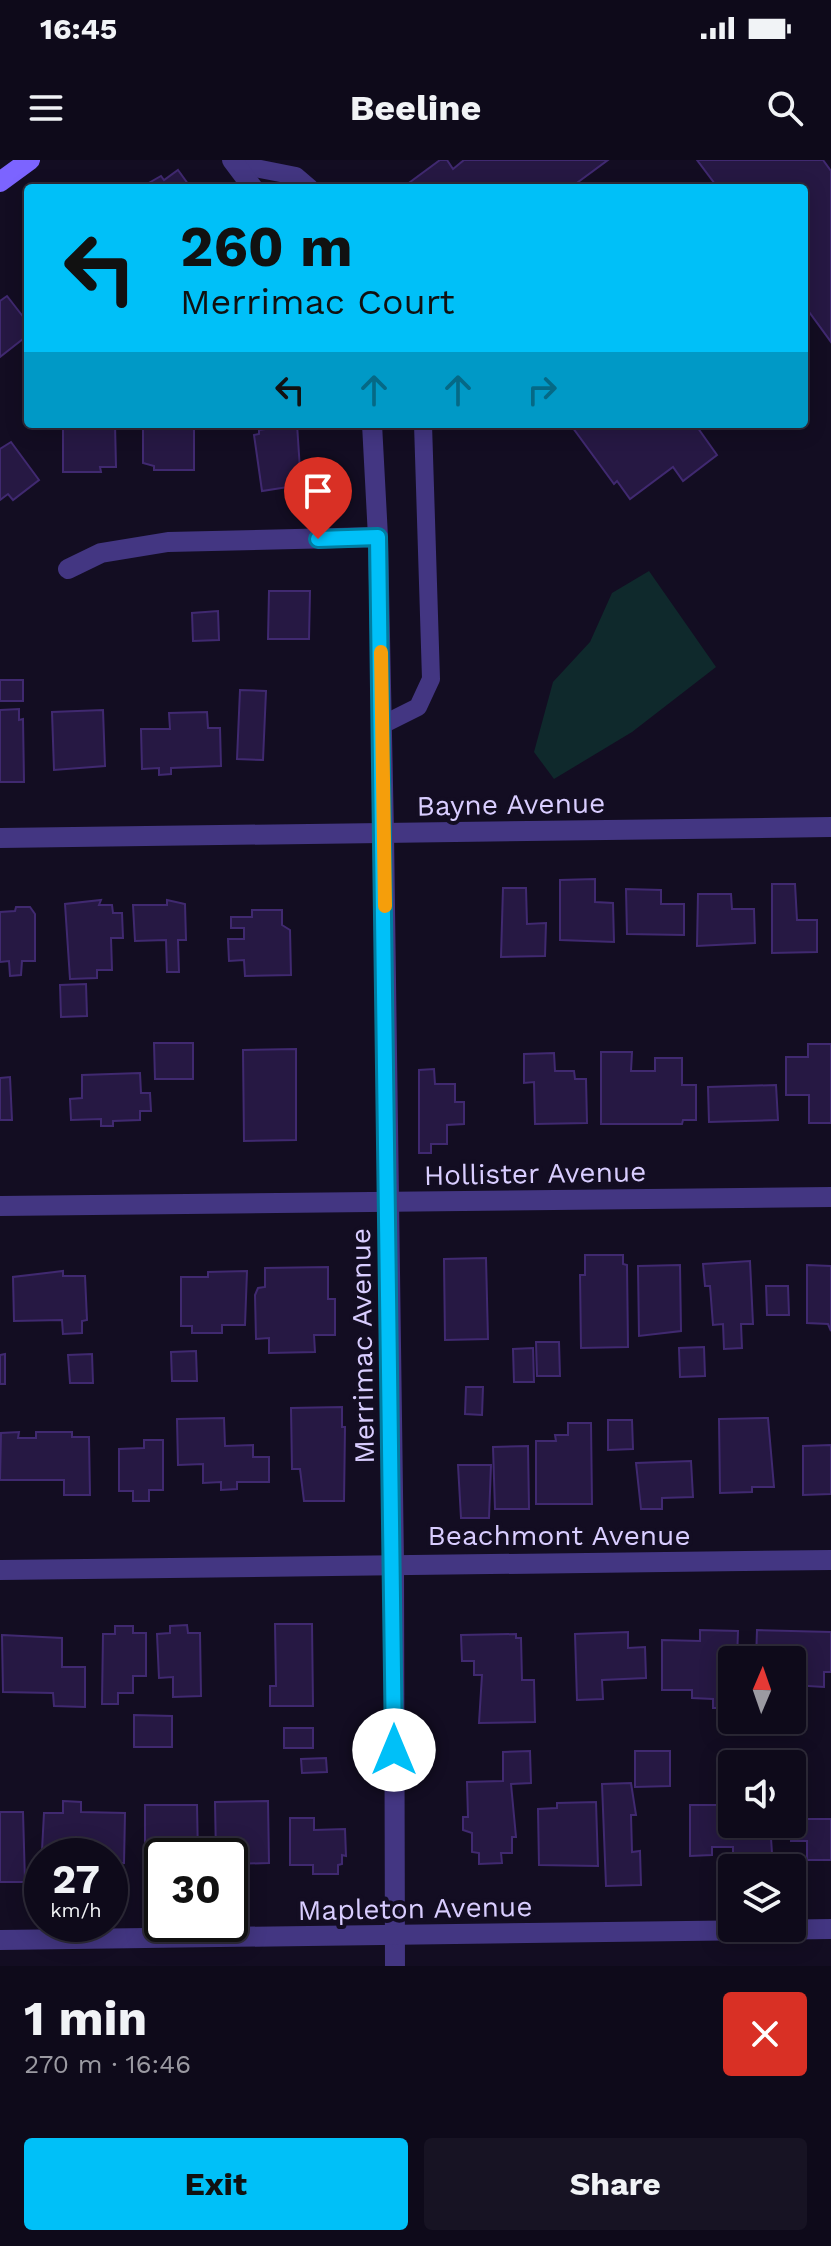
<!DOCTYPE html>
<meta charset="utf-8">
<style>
:root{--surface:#0e0a1a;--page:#171323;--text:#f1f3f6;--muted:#9b9aa2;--line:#2e2b39;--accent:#00c0f8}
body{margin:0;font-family:"Work Sans",sans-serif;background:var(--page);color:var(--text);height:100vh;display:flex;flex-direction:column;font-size:30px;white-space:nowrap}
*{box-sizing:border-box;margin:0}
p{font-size:26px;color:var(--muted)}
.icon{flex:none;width:44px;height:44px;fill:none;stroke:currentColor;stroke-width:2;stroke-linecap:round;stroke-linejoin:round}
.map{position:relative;height:1806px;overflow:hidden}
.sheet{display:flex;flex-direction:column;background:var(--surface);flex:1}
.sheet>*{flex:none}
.guide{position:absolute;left:24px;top:24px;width:784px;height:244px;border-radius:8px;box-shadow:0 4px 20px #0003,0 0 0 2px var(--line);background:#00c0f8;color:#111;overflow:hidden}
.needle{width:52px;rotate:2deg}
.controls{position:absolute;left:718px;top:1486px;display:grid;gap:16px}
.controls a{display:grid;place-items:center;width:88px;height:88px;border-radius:8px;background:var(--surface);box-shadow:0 4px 20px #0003,0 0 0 2px var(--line);font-size:40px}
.speed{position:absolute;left:24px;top:1678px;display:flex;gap:16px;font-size:40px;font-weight:700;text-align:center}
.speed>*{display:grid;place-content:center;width:104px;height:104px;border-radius:50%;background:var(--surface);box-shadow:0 4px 20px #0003,0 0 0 2px var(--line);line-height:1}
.speed small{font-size:20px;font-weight:400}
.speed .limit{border:4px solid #111;border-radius:12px;background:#fff;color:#111}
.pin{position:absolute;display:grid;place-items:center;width:68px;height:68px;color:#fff;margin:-82px -34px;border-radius:50% 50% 50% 0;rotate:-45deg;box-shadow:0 0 8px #0007}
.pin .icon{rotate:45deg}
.me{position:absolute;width:88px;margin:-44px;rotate:0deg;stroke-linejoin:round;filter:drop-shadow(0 0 6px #0008)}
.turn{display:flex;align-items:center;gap:28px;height:168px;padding:0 24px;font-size:36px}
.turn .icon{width:104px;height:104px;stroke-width:2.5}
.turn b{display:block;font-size:56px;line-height:68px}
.lanes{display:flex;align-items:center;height:76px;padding:0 24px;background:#0003;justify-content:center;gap:40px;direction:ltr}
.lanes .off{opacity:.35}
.round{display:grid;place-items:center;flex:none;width:84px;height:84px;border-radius:8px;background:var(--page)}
.summary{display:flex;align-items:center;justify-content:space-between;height:136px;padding:0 24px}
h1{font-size:48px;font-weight:700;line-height:60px}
.cta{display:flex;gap:16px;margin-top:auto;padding:16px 24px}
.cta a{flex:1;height:92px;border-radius:8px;background:var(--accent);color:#111;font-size:32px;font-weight:700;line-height:92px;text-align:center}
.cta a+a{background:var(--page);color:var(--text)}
.status{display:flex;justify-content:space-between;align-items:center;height:56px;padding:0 40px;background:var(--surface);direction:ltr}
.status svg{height:22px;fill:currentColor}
header{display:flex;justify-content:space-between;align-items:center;height:104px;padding:0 24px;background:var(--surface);font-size:36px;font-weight:700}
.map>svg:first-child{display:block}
.green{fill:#0f292c}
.building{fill:#261843;stroke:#402970;stroke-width:2}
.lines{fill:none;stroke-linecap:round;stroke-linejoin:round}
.service{stroke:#433682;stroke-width:18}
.minor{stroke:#433682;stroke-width:20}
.secondary{stroke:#7c64ff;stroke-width:20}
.route-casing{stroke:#007da1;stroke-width:20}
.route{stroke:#00c0f8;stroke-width:14}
.slow{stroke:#f59e0b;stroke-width:14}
.labels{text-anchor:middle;stroke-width:8;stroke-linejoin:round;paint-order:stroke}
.street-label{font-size:28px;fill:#d9cdff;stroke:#130d22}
</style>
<div class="status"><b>16:45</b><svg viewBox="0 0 49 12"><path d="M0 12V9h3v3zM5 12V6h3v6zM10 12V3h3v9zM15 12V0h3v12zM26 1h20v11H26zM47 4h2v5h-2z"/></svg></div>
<header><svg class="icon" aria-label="menu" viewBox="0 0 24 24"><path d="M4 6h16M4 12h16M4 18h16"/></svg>Beeline<svg class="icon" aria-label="search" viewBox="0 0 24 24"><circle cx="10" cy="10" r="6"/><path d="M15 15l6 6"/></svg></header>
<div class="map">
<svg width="831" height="1806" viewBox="0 0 831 1806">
<rect width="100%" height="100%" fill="#130d22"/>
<polygon class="green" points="649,411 716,507 632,572 554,619 534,592 553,522 590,482 612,433"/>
<g class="building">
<polygon points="440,0 447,0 453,9 464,0 608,0 570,28 402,28"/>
<polygon points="697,0 823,0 831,11 831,182 804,145 804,28 718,28"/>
<polygon points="178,10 191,28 140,28 161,16 164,20"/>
<polygon points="7,136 28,163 28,175 0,197 0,141"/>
<polygon points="63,264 115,264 116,307 100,307 101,312 63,312"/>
<polygon points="143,264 194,264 194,310 154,310 154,306 143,303"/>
<polygon points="297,264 301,325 262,331 254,275 259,274 259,270"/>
<polygon points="570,264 695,264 717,295 683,321 673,307 630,339 617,321 614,324"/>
<polygon points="11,282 39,320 13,340 8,334 0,340 0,289"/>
<polygon points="269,431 310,431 309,479 268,479"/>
<polygon points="218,451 219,480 193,481 192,453"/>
<rect x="0" y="520" width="23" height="21"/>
<polygon points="240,530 266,531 263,600 237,599"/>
<polygon points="19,549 19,560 23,559 24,622 0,622 0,550"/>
<polygon points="103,550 105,606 54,610 52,552"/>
<polygon points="207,552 208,568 220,568 221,606 171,608 171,614 159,615 159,608 142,609 141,569 170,569 169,553"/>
<polygon points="595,719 595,742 613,743 614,782 560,780 560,720"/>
<polygon points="772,724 795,724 797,760 817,760 817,792 772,793"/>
<polygon points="503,728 526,728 527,764 546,763 545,796 501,797"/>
<polygon points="626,729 661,730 661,744 684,744 684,775 627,774"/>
<polygon points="698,734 731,734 732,749 754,749 755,783 697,786"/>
<polygon points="101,740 99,745 112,745 113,753 122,753 123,778 111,778 112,810 97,810 97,818 70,819 65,744"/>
<polygon points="167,740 185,744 186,780 178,780 179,812 167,812 166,780 135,781 133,745 167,745"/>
<polygon points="16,747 30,747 35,754 35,801 22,801 21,815 10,816 9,801 0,802 0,752 15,751"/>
<polygon points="252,750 282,750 282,765 290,770 291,815 245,816 244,800 229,801 228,779 244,779 244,768 231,768 231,757 252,757"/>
<polygon points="86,824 87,856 61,857 60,825"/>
<polygon points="154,883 193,883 193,919 155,919"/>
<polygon points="808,884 831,884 831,963 809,963 809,935 786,935 786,897 808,897"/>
<polygon points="296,889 296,980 244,981 243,890"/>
<polygon points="601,892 632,892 631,911 655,911 655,898 682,898 682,925 696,925 696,960 683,960 682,964 601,964"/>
<polygon points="554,893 555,911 574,911 575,919 586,919 587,963 535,964 534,922 524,923 524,894"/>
<polygon points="434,909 435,924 455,924 455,942 464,942 464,964 447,965 447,984 431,984 431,993 419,993 419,910"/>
<polygon points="140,913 141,933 150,933 151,951 140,951 140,960 113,961 113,966 101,966 101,959 71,960 70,939 82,938 82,915"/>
<polygon points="10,917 12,960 0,960 0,918"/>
<polygon points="776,925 778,960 709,962 708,927"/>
<polygon points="585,1095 623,1095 623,1104 627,1105 628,1187 581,1188 580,1115 585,1115"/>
<polygon points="486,1098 488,1179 445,1180 444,1099"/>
<polygon points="750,1101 753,1164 741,1164 742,1188 724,1189 723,1164 713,1165 710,1126 705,1126 703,1104"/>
<polygon points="680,1105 681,1171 639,1176 638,1106"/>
<polygon points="807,1105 831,1106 831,1171 828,1164 807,1163"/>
<polygon points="328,1107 328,1139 335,1139 335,1175 314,1175 315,1192 269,1193 269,1178 256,1179 255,1135 258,1128 265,1127 265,1108"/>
<polygon points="63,1111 63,1116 85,1116 87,1160 82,1161 82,1173 63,1174 62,1160 14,1161 13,1117"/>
<polygon points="247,1111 245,1165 222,1165 222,1173 192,1173 192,1166 181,1166 181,1117 208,1117 208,1112"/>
<polygon points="766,1126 788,1126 789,1155 767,1155"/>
<polygon points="536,1182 559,1182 560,1216 537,1216"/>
<polygon points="704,1187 705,1216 680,1217 679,1188"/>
<polygon points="533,1188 534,1222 514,1222 513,1189"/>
<polygon points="196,1191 197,1221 172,1221 171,1192"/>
<polygon points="5,1194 5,1224 0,1224 0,1195"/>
<polygon points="92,1194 93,1223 70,1223 68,1195"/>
<polygon points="466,1227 483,1227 482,1255 465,1254"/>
<polygon points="342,1247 342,1267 345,1267 344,1341 304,1341 300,1309 292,1309 291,1248"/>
<polygon points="224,1258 225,1286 253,1285 253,1297 269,1297 269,1322 237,1322 237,1329 221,1330 221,1322 203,1323 203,1304 178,1305 177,1259"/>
<polygon points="768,1258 774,1327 752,1327 752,1332 720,1333 719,1259"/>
<polygon points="608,1260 632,1260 633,1289 608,1290"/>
<polygon points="568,1263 591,1263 592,1344 536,1344 536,1281 556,1281 555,1275 568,1275"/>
<polygon points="19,1272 18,1278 36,1278 36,1272 72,1272 72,1277 89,1277 90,1335 64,1335 64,1320 0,1320 1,1273"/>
<polygon points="144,1280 163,1280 163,1330 149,1330 149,1341 133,1341 133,1331 119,1331 119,1289 144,1288"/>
<polygon points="831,1285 831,1334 803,1335 803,1286"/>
<polygon points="528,1286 529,1349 495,1349 493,1287"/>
<polygon points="691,1301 693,1337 662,1338 662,1349 641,1349 636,1303"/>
<polygon points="458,1305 491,1305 489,1358 461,1358"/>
<polygon points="275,1464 312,1464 313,1546 270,1546 270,1526 276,1526"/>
<polygon points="187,1465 188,1473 200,1473 201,1536 173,1537 173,1517 159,1518 157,1474 170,1473 170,1466"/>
<polygon points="115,1466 133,1466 133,1473 146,1473 146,1516 133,1516 133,1533 118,1533 118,1544 102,1544 103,1474 115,1474"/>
<polygon points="700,1470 738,1471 737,1500 732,1500 732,1548 713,1548 713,1539 692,1538 692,1530 662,1530 662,1480 700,1481"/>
<polygon points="757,1470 831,1472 831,1512 824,1512 824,1527 792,1525 792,1500 756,1500"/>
<polygon points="628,1472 628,1488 645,1487 646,1518 602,1520 603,1539 577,1540 575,1474"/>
<polygon points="516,1474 516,1478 521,1478 522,1520 534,1520 535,1562 479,1563 482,1515 474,1515 474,1501 462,1501 461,1475"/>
<polygon points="2,1475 62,1478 62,1507 85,1507 85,1547 54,1546 53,1533 3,1532"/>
<polygon points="134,1555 172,1556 172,1587 134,1587"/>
<rect x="284" y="1568" width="29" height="20"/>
<polygon points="530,1591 531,1623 511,1624 516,1677 512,1677 512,1693 501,1693 502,1703 479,1704 479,1693 472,1692 472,1673 463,1670 463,1657 468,1657 467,1622 503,1621 503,1592"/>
<polygon points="635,1591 670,1591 670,1626 635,1627"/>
<polygon points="326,1598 327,1612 302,1613 301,1599"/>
<polygon points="631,1623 636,1655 631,1655 632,1692 640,1691 641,1725 606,1726 602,1624"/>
<polygon points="63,1641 81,1642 81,1652 125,1653 124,1703 110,1703 110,1696 42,1696 41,1709 44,1653 63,1653"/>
<polygon points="268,1641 269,1703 230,1704 230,1696 216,1696 215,1642"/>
<polygon points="596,1642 598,1706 539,1705 538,1649 557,1648 557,1643"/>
<polygon points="145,1645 197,1645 198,1696 162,1696 162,1703 145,1703"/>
<polygon points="690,1645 732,1645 732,1664 770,1664 772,1693 733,1693 733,1687 712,1687 712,1695 690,1696"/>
<polygon points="0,1652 23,1652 25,1722 0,1722"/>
<polygon points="290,1658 314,1658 314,1670 345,1669 346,1696 342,1695 342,1704 338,1705 338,1714 313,1714 313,1705 290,1705"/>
<polygon points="792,1659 831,1659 831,1700 807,1700 807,1681 791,1681"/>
</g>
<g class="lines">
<g class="service">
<polyline points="235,4 296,16 310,28"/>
<polyline points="382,565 418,547 431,519 423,264"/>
</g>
<g class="minor">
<polyline points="232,0 253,28"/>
<polyline points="372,264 378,377 384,674 394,1404 395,1806"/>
<polyline points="68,409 101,393 168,382 378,377"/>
<polyline points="0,678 831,667"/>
<polyline points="0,1046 831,1037"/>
<polyline points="0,1410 831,1400"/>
<polyline points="0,1780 831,1769"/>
</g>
<polyline class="secondary" points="0,22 30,0"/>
</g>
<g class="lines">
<defs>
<polyline id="route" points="318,379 378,377 394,1590"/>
</defs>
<use href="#route" class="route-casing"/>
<use href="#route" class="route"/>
<polyline class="slow" points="381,492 385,746"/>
</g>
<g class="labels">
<g class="street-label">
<text transform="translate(511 644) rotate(-1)" y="10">Bayne Avenue</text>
<text transform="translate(535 1013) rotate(-1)" y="10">Hollister Avenue</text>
<text transform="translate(362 1186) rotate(-91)" y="10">Merrimac Avenue</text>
<text x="559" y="1385">Beachmont Avenue</text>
<text transform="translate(415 1748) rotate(-1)" y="10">Mapleton Avenue</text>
</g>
</g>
</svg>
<div class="controls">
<a><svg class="needle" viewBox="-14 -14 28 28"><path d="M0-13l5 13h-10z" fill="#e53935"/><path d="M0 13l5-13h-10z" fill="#9b9aa2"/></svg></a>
<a><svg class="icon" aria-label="sound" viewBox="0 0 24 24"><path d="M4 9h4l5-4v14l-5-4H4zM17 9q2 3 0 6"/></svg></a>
<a><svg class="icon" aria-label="layers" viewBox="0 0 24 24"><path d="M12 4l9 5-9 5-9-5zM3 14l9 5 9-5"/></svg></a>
</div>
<div class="speed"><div>27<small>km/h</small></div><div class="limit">30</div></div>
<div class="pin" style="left:318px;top:379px;background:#d93025"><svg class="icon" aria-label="arrive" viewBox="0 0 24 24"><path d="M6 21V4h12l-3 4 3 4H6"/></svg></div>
<svg class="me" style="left:394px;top:1590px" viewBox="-20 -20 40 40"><circle r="19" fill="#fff"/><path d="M0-13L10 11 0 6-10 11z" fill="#00c0f8"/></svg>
<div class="guide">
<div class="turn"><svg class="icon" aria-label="left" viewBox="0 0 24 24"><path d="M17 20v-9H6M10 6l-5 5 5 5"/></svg><div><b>260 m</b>Merrimac Court</div></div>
<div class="lanes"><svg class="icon" aria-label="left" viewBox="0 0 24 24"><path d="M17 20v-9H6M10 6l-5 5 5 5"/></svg><svg class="icon off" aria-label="ahead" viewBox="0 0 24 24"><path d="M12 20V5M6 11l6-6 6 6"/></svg><svg class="icon off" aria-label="ahead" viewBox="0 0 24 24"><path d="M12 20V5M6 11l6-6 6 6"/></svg><svg class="icon off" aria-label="right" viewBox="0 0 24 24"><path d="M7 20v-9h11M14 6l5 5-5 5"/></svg></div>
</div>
</div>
<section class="sheet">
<div class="summary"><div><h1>1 min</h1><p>270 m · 16:46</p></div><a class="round" style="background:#d93025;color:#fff"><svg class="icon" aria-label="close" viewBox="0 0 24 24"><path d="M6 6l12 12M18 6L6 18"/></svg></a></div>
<div class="cta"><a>Exit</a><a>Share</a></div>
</section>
